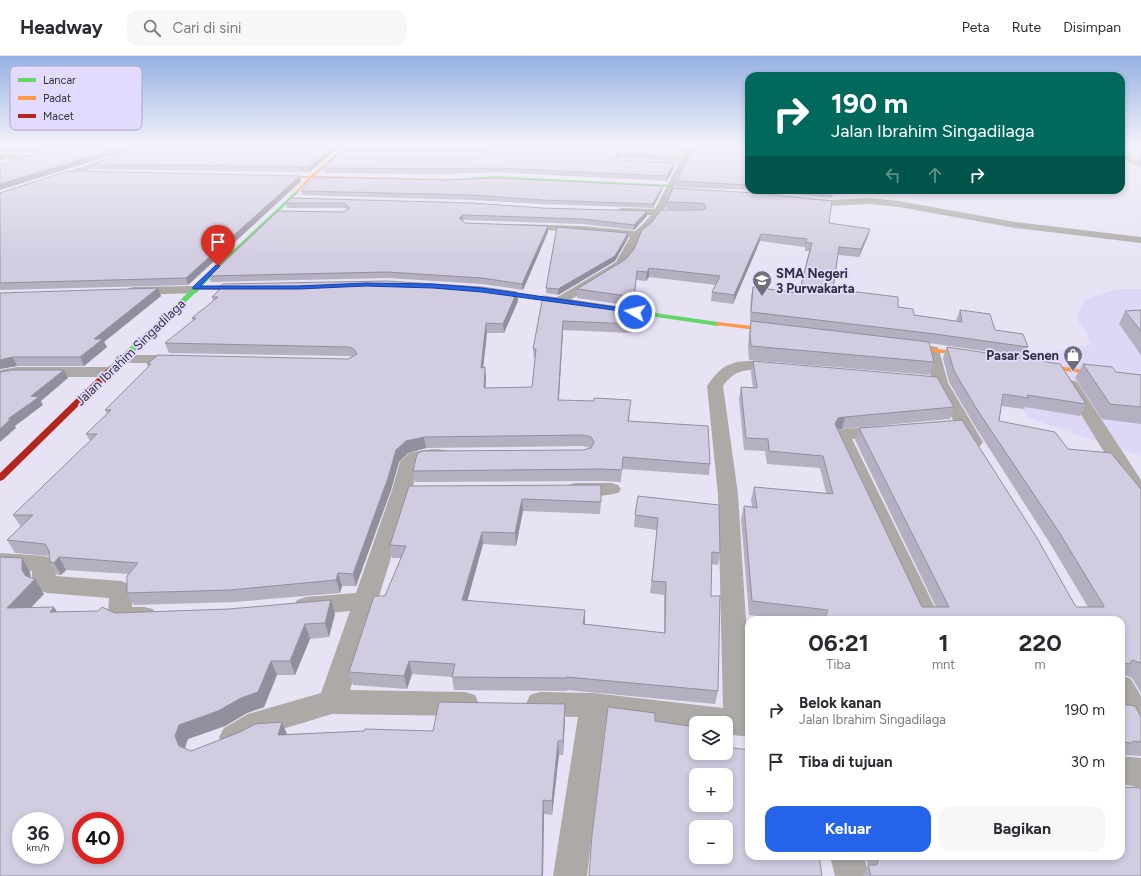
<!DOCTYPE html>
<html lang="id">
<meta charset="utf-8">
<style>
:root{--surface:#fff;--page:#f7f7f7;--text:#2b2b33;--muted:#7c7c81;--line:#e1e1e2;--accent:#2563eb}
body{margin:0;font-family:Figtree,sans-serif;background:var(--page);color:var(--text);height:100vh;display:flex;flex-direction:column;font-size:15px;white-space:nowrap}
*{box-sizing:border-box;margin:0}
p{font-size:13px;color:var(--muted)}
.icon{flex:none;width:22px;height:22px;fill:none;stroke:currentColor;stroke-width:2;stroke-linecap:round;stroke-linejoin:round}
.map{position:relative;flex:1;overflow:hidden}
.sheet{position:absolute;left:745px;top:560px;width:380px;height:244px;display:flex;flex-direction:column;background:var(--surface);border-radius:12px;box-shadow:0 2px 6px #0003}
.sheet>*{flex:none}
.guide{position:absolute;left:745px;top:16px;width:380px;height:122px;border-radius:12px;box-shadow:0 2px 6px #0003;background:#00695c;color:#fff;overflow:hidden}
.controls{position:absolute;left:689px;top:660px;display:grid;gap:8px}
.controls a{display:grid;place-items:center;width:44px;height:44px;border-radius:8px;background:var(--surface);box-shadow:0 2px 6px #0003;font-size:20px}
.speed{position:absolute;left:12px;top:756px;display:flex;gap:8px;font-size:20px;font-weight:700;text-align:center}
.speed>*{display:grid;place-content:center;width:52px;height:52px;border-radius:50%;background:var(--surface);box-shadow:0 2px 6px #0003;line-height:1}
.speed small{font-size:10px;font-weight:400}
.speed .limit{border:6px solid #d22;background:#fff;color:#111}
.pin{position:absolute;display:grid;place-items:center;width:34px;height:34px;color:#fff;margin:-41px -17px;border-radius:50% 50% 50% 0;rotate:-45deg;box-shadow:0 0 4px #0007}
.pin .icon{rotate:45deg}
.me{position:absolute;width:44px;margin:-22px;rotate:278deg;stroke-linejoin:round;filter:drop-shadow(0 0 3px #0008)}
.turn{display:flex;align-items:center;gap:14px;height:84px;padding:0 20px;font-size:18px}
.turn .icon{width:52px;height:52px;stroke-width:2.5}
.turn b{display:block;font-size:28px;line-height:34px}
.lanes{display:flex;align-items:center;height:38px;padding:0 20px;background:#0003;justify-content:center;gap:20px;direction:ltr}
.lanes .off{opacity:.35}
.eta{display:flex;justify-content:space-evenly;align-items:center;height:68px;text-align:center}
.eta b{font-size:24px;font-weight:700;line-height:28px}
.primary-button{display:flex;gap:8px;margin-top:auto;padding:8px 20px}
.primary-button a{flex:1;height:46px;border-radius:12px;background:var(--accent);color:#fff;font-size:16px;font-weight:700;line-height:46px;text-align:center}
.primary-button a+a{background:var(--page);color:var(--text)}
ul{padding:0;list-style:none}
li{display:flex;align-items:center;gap:12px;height:52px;padding:0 20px}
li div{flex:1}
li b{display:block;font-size:15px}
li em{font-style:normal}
header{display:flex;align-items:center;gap:24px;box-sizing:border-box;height:56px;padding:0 20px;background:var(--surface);border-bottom:1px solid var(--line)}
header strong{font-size:19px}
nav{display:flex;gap:22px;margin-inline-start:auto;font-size:14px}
.search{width:280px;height:36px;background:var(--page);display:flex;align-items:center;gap:10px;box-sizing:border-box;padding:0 14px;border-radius:12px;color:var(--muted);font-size:15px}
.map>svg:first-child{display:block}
.built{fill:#dfd7f6}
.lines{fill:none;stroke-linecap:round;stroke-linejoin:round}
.lane{fill:#aca9a6;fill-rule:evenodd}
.street{fill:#aca9a6;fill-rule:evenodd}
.fast{fill:#63d668;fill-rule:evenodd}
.slow{fill:#ff974d;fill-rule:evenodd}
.jam{fill:#b3261e;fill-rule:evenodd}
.wall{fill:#b4afc1}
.shaded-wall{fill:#928f9d}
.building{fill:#d1cce0;stroke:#928f9d;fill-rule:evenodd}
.route{fill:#2563eb;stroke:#184099}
.labels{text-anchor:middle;stroke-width:3.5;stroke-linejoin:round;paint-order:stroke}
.far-poi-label{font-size:13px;font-weight:bold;fill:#33303d;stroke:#e2dbfd;text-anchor:start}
.far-street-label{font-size:13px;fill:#33303d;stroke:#e2dbfd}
.key{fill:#e2dbfd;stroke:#aea8c3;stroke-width:1}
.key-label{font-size:11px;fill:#33303d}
</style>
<header>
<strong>Headway</strong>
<div class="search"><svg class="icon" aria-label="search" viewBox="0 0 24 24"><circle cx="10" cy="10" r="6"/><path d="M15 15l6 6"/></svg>Cari di sini</div>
<nav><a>Peta</a><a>Rute</a><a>Disimpan</a></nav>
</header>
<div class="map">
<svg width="1141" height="820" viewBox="0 0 1141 820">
<rect width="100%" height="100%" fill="#e7e3f5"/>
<polygon class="built" points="1117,233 1141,233 1141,400 1028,362 1004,322 1006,310 1027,302 1091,288 1086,275 1076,262 1085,243"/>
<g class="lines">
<polygon class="lane" points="113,90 154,92 156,93 114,92"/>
<g class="street">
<polygon points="688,89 694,89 674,132 697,133 701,136 697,139 672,137 664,154 686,154 689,155 691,157 689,159 660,159 650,173 640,181 632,200 624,210 564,248 556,248 554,245 556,242 616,206 630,181 583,176 522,173 517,170 519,168 583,170 635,175 642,169 651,159 621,158 616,155 621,152 655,153"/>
<polygon points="0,98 29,99 33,101 29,103 0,102"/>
<polygon points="114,100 117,100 121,102 54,126 51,126 47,124 48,122"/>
<polygon points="808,142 831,144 869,142 899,145 1015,166 1141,181 1141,187 1015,172 899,151 869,148 831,150 805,147 804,145"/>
<polygon points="193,230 197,231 199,234 197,237 133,239 129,238 127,235 129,232 133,231"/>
<polygon points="932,290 937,291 939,294 948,327 983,386 980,390 974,391 968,390 932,327 925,294 927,291"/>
<polygon points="122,299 179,299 184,300 186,303 184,306 179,307 122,307 117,306 115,303 117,300"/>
<path d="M753 305 783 309 786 312 783 315 778 317C755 314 738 308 723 330L738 438 749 613V681L726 678V667H696V674L606 663 587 820H553L578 661 540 660 530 657 526 648 530 639 540 636 594 637 723 652 718 438 707 330C721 310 729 305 753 305Z"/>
<polygon points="17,311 109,311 114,313 117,316 114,319 109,321 17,321 0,324 0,314"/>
<polygon points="1071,324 1077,326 1141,424 1141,446 1134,444 1131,440 1063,329 1065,326"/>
<polygon points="884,370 890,371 893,375 890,379 852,383 941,564 917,564 833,381 838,374 844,373"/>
<polygon points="438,393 449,395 451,399 449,403 424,405 418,408 412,434 350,634 465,636 475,639 479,648 475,657 465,660 332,658 266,678 244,690 234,694 224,690 219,681 224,672 248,658 321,637 350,555 306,559 297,556 294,550 297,544 306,541 356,537 392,434 400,406 409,397 424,394"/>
<path d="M575 427H611L618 429 621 433 618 437C603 441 583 441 568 437L565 433 568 429Z"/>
<path d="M0 497 44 500 52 502 55 508 56 520 121 525 129 528 133 534 132 551H144L153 553 156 560 153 567C138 571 126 570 111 566L108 559 109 542 47 537 36 533 32 527V515L0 513Z"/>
<polygon points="1121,619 1131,623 1141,640 1141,678 1131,674 1121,656"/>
<polygon points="1121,700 1141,702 1141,732 1121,728"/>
<polygon points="830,800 864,800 869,820 835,820"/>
</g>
<g class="fast">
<polygon points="495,120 670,129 672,130 670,131 495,122 451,124 449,123"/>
<polygon points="296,135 299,136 116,314 110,314 110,310"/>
<polygon points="488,233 718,266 721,268 718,270 486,236 485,235"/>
</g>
<g class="slow">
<polygon points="346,89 349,89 315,120 453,123 451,124 312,122 297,137 296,135 308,122 268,120 310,120"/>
<polygon points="718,266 779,273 782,275 779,277 716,269 716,267"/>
<polygon points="902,288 975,298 979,300 975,302 900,291 899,290"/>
<polygon points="1030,306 1141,322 1141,326 1033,310 1029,308"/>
</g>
<g class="jam">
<polygon points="195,230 250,230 253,232 250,234 193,233 193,231"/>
<polygon points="110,310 116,310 117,312 3,424 0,425 0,417"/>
</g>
</g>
<g class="wall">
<polygon points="0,89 59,89 26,97 0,96"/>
<polygon points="97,89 286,89 287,90 289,89 341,89 310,116 93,113 92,108 223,93 235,91 239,89 224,92"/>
<polygon points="684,89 684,93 678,105 619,102 617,102 619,104 674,112 667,125 495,116 446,118 325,117 324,112 480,99 482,98 480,96 345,96 345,92"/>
<polygon points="749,89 749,134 837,134 836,138 833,138 831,142 754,134 676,131 677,125"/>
<polygon points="1121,89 1141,89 1141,111 1121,103"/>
<polygon points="301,125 188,229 0,234 0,137"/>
<polygon points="673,132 829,167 868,180 859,201 838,199 833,233 898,251 914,259 957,265 956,264 960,254 995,274 1028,291 1024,301 929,287 934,306 929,319 749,304 748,292 749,278 751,265 750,265 751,240 753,231 799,237 809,195 805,195 805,191 760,185 733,248 711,245 712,236 716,229 649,221 646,225 636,224 633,250 577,242 577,233 701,154 699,154 666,153 667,146"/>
<polygon points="662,134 653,152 542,148 473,144 302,139 301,135"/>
<polygon points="922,134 938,134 934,136"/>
<polygon points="291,142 542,152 647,155 647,160 634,174 583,168 463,164 463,165 465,167 548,170 548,176 523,234 482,228 388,222 211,226 209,220 347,154 345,152 287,152 286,147"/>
<polygon points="628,177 628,182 615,205 558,239 546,237 546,232"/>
<polygon points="220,230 517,236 518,245 504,277 487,277 483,312 486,322 485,332 532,331 535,303 534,303 533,293 543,240 633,253 631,277 563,274 559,344 630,355 629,365 710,408 709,419 622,413 621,426 600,425 415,426 413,415 583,394 590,392 583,390 426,392 408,397 399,406 391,434 356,530 342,530 340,537 235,546 134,549 127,537 129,518 66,514 61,519 57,519 50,506 49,500 15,497 7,484 21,471 13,459 90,385 86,378 107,358 105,354 148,311 147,308 348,303 352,301 350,300 169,297 165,287 193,265 192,262 213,245 212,241 221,233"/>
<polygon points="0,237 161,240 104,286 107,291 84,310 17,310 0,313"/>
<polygon points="1141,254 1141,299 1119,268 1125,255"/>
<polygon points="947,291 1086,348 1080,360 1025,351 1024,353 1001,350 999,365 1068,393 1141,433 1141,637 1132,622 1122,618 1121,619 1121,564 790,564 749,559 741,463 744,450 752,451 751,444 754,431 826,437 820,412 767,408 765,395 744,394 739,343 741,331 753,332 751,317 753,305 954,351 950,363 842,373 838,373 922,551 936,551 855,384 859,372 1076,551 1088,551 1051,489 973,367 949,326 943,302"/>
<polygon points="1083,308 1116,316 1141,319 1141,368 1102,363 1075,322"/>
<polygon points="409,430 601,446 600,458 523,455 516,490 483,488 467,545 585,568 664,577 664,539 650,537 657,474 634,471 635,459 638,440 720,497 718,509 711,508 711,540 718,635 715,648 567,634 567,635 454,634 452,621 412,618 407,633 353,629 349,616 385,540 401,502 392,502 390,489"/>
<polygon points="30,516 31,522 44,538 31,551 57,556 115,557 335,558 329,581 310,583 295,619 277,619 264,651 247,657 225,670 188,683 184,692 191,695 282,666 287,678 433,675 565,662 563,699 559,699 552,759 544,758 543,820 0,820"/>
<polygon points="1121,648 1141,661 1141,700 1122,699 1121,699"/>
<polygon points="655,665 696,697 747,694 746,684 749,673 749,800"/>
<polygon points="866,800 1121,800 1141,820 862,820 868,810"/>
</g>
<g class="shaded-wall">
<polygon points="40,89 59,89 26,97 24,93"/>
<polygon points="223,89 242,89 224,92"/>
<polygon points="335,89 341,89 310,116 309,111"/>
<polygon points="684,89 684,93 678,105 678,101"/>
<polygon points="126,90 128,94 0,134 0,128"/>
<polygon points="619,97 619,102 614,104 614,100"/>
<polygon points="0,99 1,99 3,104 0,105"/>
<polygon points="674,107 674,112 667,125 667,120"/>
<polygon points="300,120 301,125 188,229 186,222"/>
<polygon points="663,130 662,134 653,152 653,148"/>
<polygon points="647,155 647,160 634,174 634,169"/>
<polygon points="463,159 463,164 460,168 459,162"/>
<polygon points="548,170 548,176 523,234 522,228"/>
<polygon points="870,173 868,180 859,201 861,193"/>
<polygon points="628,177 628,182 615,205 558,239 558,233"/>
<polygon points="761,178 760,185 733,248 734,239"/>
<polygon points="649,212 649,221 646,225 647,216"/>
<polygon points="158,232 161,240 104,286 107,291 84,310 80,301 94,283"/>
<polygon points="517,236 518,245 504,277 503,268"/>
<polygon points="563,265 563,274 558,355 558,344"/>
<polygon points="486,267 487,277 482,322 481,312"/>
<polygon points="13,301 17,310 0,313 0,304"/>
<polygon points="485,311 486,322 485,342 484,332"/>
<polygon points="64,314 68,322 41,345 43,349 15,370 16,372 0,386 0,373 8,363 31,340"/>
<polygon points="845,361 842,373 835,374 835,368 838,362"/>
<polygon points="424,381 426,392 408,397 399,406 391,434 356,530 353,518 396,394 406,385"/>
<polygon points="522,443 523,455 516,490 515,477"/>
<polygon points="482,476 483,488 464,557 462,544"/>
<polygon points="59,501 66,514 61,519 54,507"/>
<polygon points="22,502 30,516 31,528 35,523 44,538 17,566 7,552 22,514"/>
<polygon points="338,517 342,530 340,537 336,524"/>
<polygon points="331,544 335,558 329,581 325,567"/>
<polygon points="54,551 63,565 50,556"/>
<polygon points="585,554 585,567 583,581 583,568"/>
<polygon points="305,568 310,583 295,619 290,605"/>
<polygon points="271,605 277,619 264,651 247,657 225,670 188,683 184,695 179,690 175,680 179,669"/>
<polygon points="409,605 412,618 407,633 404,620"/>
<polygon points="565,648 565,662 563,699 563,685"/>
<polygon points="282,666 288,681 278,679"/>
<polygon points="558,685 559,699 552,759 552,745"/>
<polygon points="543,744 544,758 543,820 542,820"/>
</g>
<g class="building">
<polygon points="0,89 40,89 24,93 0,92"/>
<polygon points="70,89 126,90 0,128 0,108"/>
<polygon points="241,89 285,89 287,90 289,89 335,89 309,111 92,108 145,91 223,93 235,91"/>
<polygon points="348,89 684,89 678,101 619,97 614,100 619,104 674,107 667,120 495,112 445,113 324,112 337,99 480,99 485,96 480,92 345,92"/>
<polygon points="694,89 749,89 749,129 677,125"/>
<polygon points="1121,89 1141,89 1141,106 1121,98"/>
<polygon points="68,115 300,120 186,222 0,227 0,137"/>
<polygon points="315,121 446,124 495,122 663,130 653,148 542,144 473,139 301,135"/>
<polygon points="673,132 755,137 832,145 829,167 870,173 861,193 839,191 833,233 898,241 898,251 913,253 914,259 962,266 960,254 990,258 995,274 1023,278 1028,291 935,278 751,256 753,231 799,237 812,187 806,187 807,183 761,178 734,239 712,236 720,220 649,212 647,216 637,215 634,241 577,233 626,203 634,193 642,174 652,166 661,154 703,154 706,152 704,148 700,147 667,146"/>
<polygon points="803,134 834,134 832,137"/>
<polygon points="291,142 472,147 542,152 647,155 634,169 583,163 463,159 459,162 465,167 548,170 522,228 482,222 387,216 209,220 278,155 344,156 350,152 344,147 286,147"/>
<polygon points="557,171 628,177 615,200 558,233 546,232"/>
<polygon points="387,225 481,231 517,236 503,268 486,267 481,312 485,311 484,332 532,331 536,293 533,293 543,240 633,253 631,268 563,265 558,344 594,345 594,342 631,344 628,365 708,370 710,408 623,401 622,414 601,413 413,415 417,398 422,395 583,394 591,392 594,386 591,381 583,379 424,381 406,385 396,394 388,422 353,518 338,517 336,524 230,534 127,537 127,520 138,507 59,501 54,507 50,506 49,495 45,488 7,484 33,459 13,459 97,378 86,378 111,354 105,354 151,308 147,308 158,299 348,303 357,298 354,293 348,291 165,287 196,262 192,262 218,241 212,241 223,230 220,230 223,228"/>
<polygon points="158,232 94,283 103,283 80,301 13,301 0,304 0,237"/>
<polygon points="1141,254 1141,275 1125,255"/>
<polygon points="751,265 929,286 934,306 751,290 750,279"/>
<polygon points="947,291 1060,308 1086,348 1027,339 1029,342 1003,338 999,365 1055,376 1068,393 1111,397 1141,433 1141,607 1132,604 1130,608 1121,607 1121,564 824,564 828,554 752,545 744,450 757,452 754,431 833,438 823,400 769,395 768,383 746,382 741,331 757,332 753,305 937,321 954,351 845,361 838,362 835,368 922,551 949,551 859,372 962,364 1037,482 1076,551 1104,551 1104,550 1059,476 978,355 954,315"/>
<polygon points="1083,308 1112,311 1116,316 1141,319 1141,351 1110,348"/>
<polygon points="13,314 64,314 31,340 39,341 8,363 11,363 0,373 0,316"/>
<polygon points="601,429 601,446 522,443 515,477 482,476 462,544 585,554 583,568 665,577 666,526 652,525 658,462 635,459 638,440 719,449 720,497 712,496 711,540 720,540 718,635 567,621 567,622 452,621 455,608 409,605 404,620 349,616 374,540 385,540 406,490 390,489 409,430"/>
<path d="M0 501 22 502V514L26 520 35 523 7 552 54 551 50 556 98 555 102 551 115 557 229 553 331 544 325 567 305 568 290 605H271L258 636 241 642 218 655 179 669 175 680 179 690 191 695 240 676 255 668 282 666 278 679 364 675 365 673 433 675 439 646 565 648 563 685H558L552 745 543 744 542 820H0ZM21 765H55V799H21ZM81 765H115V799H81Z"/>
<polygon points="1121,648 1135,650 1141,661 1141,686 1133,685 1131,687 1121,686"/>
<path d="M608 651 655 657V665L696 671V697H726V691L749 694V800H819L822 820H589L592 779ZM696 719H726V749H696ZM696 771H726V801H696Z"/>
<polygon points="1121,731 1141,732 1141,820 871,820 868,809 876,809 878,807 876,800 1121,800"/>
</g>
<linearGradient id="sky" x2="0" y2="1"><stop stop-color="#95b1e3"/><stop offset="0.44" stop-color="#f4f2fa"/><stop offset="1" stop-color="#f4f2fa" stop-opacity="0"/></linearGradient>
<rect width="1141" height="203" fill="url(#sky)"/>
<polygon class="route" points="216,209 220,210 200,230 298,230 366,227 433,228 482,232 635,254 638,256 635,257 482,236 433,232 366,230 298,233 193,233 193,231"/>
<defs>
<symbol id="school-pin" viewBox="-11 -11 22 30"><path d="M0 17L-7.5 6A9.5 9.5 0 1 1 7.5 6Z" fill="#726f7d" stroke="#e2dbfd"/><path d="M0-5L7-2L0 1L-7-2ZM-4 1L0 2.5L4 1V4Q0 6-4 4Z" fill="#fff"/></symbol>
<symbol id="shop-pin" viewBox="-11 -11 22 30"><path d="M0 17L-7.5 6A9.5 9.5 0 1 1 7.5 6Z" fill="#726f7d" stroke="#e2dbfd"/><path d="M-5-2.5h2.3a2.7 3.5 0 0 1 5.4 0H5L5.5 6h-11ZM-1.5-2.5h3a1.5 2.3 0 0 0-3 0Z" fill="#fff"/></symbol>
</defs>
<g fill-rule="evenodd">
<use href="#school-pin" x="751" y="213" width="22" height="30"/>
<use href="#shop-pin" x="1062" y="288" width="22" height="30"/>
</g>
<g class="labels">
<g class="far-poi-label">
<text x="776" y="222">SMA Negeri<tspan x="776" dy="15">3 Purwakarta</tspan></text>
<text x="1059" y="304" text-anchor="end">Pasar Senen</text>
</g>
<g class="far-street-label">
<text transform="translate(130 296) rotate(-44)" y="5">Jalan Ibrahim Singadilaga</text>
</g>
</g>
<rect x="10" y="10" width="132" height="64" rx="6" class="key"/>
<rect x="18" y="22" width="18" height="4" fill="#63d668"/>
<rect x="18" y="40" width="18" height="4" fill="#ff974d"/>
<rect x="18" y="58" width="18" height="4" fill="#b3261e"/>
<g class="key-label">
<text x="43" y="28">Lancar</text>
<text x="43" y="46">Padat</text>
<text x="43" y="64">Macet</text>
</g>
</svg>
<div class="controls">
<a><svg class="icon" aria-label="layers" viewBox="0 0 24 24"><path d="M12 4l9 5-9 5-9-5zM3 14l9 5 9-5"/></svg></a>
<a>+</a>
<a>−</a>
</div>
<div class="speed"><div>36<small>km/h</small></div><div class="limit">40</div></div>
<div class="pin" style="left:218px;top:210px;background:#d93025"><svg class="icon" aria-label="arrive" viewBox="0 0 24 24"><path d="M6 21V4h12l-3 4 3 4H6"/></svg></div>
<svg class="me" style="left:635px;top:256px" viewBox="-20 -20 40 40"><circle r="17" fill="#2563eb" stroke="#fff" stroke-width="3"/><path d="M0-11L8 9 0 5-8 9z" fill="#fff"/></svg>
<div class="guide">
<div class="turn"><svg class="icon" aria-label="right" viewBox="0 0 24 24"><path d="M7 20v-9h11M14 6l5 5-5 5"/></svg><div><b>190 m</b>Jalan Ibrahim Singadilaga</div></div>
<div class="lanes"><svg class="icon off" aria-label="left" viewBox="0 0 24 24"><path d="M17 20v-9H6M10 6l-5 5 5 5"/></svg><svg class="icon off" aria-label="ahead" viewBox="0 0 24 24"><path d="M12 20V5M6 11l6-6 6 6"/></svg><svg class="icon" aria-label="right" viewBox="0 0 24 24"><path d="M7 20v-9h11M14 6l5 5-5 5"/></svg></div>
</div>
<section class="sheet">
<div class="eta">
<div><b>06:21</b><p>Tiba</p></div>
<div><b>1</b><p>mnt</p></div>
<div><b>220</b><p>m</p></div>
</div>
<ul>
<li><svg class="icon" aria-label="right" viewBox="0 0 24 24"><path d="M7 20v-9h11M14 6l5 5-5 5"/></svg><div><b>Belok kanan</b><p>Jalan Ibrahim Singadilaga</p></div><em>190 m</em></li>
<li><svg class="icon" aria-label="arrive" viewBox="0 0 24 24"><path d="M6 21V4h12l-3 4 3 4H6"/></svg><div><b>Tiba di tujuan</b></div><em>30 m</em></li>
</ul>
<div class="primary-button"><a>Keluar</a><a>Bagikan</a></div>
</section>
</div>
